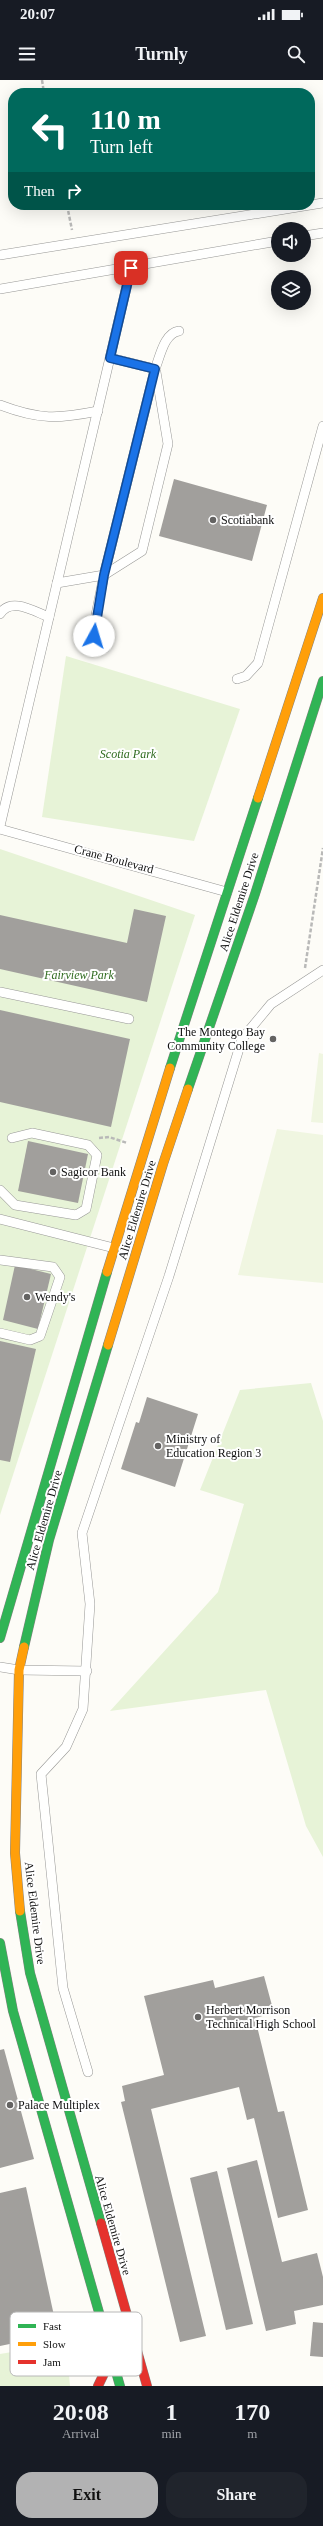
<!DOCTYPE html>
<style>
:root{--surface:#171b24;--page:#20242c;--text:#f1f3f6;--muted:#9ea1a6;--accent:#b2b2b3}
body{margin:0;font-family:Georgia,serif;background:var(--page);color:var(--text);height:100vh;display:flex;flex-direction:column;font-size:15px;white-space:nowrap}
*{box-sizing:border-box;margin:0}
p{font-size:13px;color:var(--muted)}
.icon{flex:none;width:22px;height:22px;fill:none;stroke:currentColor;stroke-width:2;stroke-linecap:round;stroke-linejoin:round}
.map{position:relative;height:2306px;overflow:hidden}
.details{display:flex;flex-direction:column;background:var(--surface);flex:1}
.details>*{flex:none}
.hud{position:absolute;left:8px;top:8px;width:307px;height:122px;border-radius:16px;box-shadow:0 4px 16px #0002;background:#00695c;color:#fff;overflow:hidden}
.buttons{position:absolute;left:271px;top:142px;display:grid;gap:8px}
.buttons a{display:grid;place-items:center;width:40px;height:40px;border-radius:50%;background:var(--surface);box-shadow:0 4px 16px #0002;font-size:20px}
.pin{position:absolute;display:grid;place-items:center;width:34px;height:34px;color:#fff;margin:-17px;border-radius:8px;box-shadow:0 2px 6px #0006}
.me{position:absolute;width:44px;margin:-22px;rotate:6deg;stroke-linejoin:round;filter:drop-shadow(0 0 3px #0008)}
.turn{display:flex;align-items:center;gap:14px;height:84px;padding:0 16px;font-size:18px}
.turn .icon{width:52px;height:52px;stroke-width:2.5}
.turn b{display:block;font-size:28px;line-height:34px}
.then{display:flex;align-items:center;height:38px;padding:0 16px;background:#0003;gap:8px;font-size:15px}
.eta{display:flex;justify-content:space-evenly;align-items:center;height:68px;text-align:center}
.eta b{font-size:24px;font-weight:700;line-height:28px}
.action{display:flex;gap:8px;margin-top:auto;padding:8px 16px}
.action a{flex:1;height:46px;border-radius:16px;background:var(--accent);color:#111;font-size:16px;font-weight:700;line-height:46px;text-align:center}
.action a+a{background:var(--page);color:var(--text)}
.status{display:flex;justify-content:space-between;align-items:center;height:28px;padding:0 20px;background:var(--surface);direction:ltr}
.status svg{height:11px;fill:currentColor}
header{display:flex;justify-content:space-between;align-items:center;height:52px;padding:0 16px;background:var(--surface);font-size:18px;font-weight:700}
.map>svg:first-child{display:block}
.green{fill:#e7f3d7}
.pitch{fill:#f0f6e1}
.building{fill:#a19f9c}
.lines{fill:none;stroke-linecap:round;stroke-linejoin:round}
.lane-casing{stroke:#979795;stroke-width:10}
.fast-casing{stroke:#858482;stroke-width:10}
.slow-casing{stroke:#858482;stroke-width:10}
.jam-casing{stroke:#858482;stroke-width:10}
.path{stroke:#b9b9b8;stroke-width:2.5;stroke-dasharray:4 2;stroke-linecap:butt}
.lane{stroke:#fffffe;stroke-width:9}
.fast{stroke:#30b455;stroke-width:9}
.slow{stroke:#ff9f0a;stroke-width:9}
.jam{stroke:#e5322d;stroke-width:9}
.route-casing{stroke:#114b97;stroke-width:10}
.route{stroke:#1a73e8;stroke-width:7}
.poi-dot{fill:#646362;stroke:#fff;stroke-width:1.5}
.labels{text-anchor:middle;stroke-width:4;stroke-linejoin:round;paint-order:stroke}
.poi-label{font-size:12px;fill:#111;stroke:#fff;text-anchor:start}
.park-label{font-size:12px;font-style:italic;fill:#2f6b1f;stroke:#fff}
.street-label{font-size:12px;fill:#111;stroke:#fff}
.key{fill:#fff;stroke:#b8b8b8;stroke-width:1}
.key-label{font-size:11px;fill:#111}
</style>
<div class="status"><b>20:07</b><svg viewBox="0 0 49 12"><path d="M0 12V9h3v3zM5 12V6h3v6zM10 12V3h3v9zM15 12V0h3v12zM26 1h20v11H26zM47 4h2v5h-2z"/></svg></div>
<header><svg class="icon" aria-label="menu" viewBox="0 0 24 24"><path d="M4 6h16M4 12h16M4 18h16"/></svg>Turnly<svg class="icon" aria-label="search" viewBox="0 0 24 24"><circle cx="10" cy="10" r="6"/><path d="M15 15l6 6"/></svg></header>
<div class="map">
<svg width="323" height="2306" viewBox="0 0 323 2306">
<rect width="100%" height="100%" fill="#fdfcf7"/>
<g class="green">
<polygon points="66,576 240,629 194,761 42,737"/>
<polygon points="0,769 195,835 0,1435"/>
<polygon points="311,1303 323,1341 323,1777 306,1746 266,1610 110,1631 218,1512 244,1424 200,1410 240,1310"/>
<polygon points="66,2263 70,2306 0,2306 0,2274"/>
</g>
<g class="pitch">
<polygon points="319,973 323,974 323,1043 311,1042"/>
<polygon points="277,1049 323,1055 323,1203 238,1195"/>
</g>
<g class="building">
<polygon points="174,399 267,425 252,481 159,456"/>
<polygon points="134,829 166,836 147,922 0,889 0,835 127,863"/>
<polygon points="0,930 130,959 111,1047 0,1022"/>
<polygon points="28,1061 88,1074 78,1123 18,1111"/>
<polygon points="15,1185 51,1194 38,1249 3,1240"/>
<polygon points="0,1261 36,1269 10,1382 0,1380"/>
<polygon points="147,1317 198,1334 175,1407 121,1389 136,1342 139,1343"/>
<polygon points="264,1896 274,1933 255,1938 278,2032 284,2031 308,2130 278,2138 254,2038 247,2040 239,2007 151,2029 206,2256 180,2262 121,2022 125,2021 122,2006 164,1995 144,1916 213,1900 215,1908"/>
<polygon points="4,1969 34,2079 0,2088 0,1970"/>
<polygon points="257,2080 282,2182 317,2173 323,2197 323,2225 294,2231 296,2244 266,2251 227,2088"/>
<polygon points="217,2091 253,2244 226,2250 190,2098"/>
<polygon points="26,2107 58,2254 0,2266 0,2113"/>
<polygon points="313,2242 323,2243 323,2277 310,2276"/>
</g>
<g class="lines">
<defs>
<g id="lane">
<polyline points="304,156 323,153"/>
<polyline points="0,175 323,123"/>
<polyline points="0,209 278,161"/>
<polyline points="111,278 155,289"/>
<path d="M0 325C39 340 58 339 98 331"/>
<polyline points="57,503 104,495 142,471 168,364 156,292"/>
<path d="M0 534C11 516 35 532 49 537"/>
<path d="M105 568 96 561 94 545 104 495 155 289C160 277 164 253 179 251"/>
<polyline points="237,599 246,596 258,583 323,346"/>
<polyline points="0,746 131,188"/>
<polyline points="0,749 227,812"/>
<polyline points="0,912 129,939"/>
<polyline points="0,1110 15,1125 76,1135 86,1129 97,1075 88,1065 32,1053 12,1058"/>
<polyline points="0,1139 114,1168"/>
<polyline points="0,1180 53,1187 60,1197 40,1256 30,1260 0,1253"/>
<polyline points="0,1587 19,1590 87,1591"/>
<polyline points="88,1992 63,1908 41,1694 66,1667 83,1629 90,1524 82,1453 169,1196 242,959 271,924 323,890"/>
</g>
<g id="fast">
<polyline points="170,988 258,718"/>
<polyline points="188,1009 255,814 323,601"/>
<polyline points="0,1558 107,1192"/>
<polyline points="24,1567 49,1460 108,1265"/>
<polyline points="20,1831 30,1893 101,2143"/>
<polyline points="0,1863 13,1931 120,2306"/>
</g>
<g id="slow">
<polyline points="258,718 323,518"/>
<polyline points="107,1192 170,988"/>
<polyline points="108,1265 163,1084 188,1009"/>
<polyline points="20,1831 15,1773 19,1590 24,1567"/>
</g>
<g id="jam">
<polyline points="101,2143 147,2306"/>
<polyline points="98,2306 112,2277"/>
</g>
</defs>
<use href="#lane" class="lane-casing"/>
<use href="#fast" class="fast-casing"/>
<use href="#slow" class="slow-casing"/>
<use href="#jam" class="jam-casing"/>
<g class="path">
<polyline points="42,0 44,13"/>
<polyline points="67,125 72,150"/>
<polyline points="305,888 323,768"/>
<polyline points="99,1058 109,1057 127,1063"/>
</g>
<use href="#lane" class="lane"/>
<use href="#fast" class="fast"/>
<use href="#slow" class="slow"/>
<use href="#jam" class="jam"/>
</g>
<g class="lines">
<defs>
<polyline id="route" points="94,556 104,495 155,289 110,278 131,188"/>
</defs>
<use href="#route" class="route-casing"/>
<use href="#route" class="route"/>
</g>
<g class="poi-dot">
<circle cx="213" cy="440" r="4"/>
<circle cx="273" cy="959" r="4"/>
<circle cx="53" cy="1092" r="4"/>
<circle cx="27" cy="1217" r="4"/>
<circle cx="158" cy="1366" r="4"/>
<circle cx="198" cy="1937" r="4"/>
<circle cx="10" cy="2025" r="4"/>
</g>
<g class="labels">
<g class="poi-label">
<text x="221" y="444">Scotiabank</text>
<text x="265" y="956" text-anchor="end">The Montego Bay<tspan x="265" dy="14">Community College</tspan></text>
<text x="61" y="1096">Sagicor Bank</text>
<text x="35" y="1221">Wendy's</text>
<text x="166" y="1363">Ministry of<tspan x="166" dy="14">Education Region 3</tspan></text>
<text x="206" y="1934">Herbert Morrison<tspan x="206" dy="14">Technical High School</tspan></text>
<text x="18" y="2029">Palace Multiplex</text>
</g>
<g class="park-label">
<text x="128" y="678">Scotia Park</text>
<text x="79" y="899">Fairview Park</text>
</g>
<g class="street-label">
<text transform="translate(114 779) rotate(15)" y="4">Crane Boulevard</text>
<text transform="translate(239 822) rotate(-72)" y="4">Alice Eldemire Drive</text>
<text transform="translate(137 1130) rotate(-73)" y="4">Alice Eldemire Drive</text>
<text transform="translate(44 1440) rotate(-74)" y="4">Alice Eldemire Drive</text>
<text transform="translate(35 1833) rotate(83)" y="4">Alice Eldemire Drive</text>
<text transform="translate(113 2145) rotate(74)" y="4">Alice Eldemire Drive</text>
</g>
</g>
<rect x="10" y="2232" width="132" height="64" rx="6" class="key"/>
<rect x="18" y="2244" width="18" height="4" fill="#30b455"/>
<rect x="18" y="2262" width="18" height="4" fill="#ff9f0a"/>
<rect x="18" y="2280" width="18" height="4" fill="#e5322d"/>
<g class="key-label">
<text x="43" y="2250">Fast</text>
<text x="43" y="2268">Slow</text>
<text x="43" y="2286">Jam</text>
</g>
</svg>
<div class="buttons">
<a><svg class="icon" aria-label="sound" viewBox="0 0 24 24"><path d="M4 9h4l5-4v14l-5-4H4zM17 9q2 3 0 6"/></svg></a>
<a><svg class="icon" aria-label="layers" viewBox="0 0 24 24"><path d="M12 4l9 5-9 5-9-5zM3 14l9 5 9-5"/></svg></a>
</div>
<div class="pin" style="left:131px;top:188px;background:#d93025"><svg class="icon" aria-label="arrive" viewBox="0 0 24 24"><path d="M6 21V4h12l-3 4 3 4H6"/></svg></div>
<svg class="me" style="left:94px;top:556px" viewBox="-20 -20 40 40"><circle r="19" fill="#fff"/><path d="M0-13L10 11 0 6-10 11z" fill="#1a73e8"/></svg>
<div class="hud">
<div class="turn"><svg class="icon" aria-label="left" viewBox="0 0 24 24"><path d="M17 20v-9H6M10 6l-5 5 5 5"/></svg><div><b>110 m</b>Turn left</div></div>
<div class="then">Then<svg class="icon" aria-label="right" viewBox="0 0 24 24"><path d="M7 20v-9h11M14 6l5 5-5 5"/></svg></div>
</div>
</div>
<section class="details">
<div class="eta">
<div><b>20:08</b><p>Arrival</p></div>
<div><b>1</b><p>min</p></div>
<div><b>170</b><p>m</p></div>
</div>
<div class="action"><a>Exit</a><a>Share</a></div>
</section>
